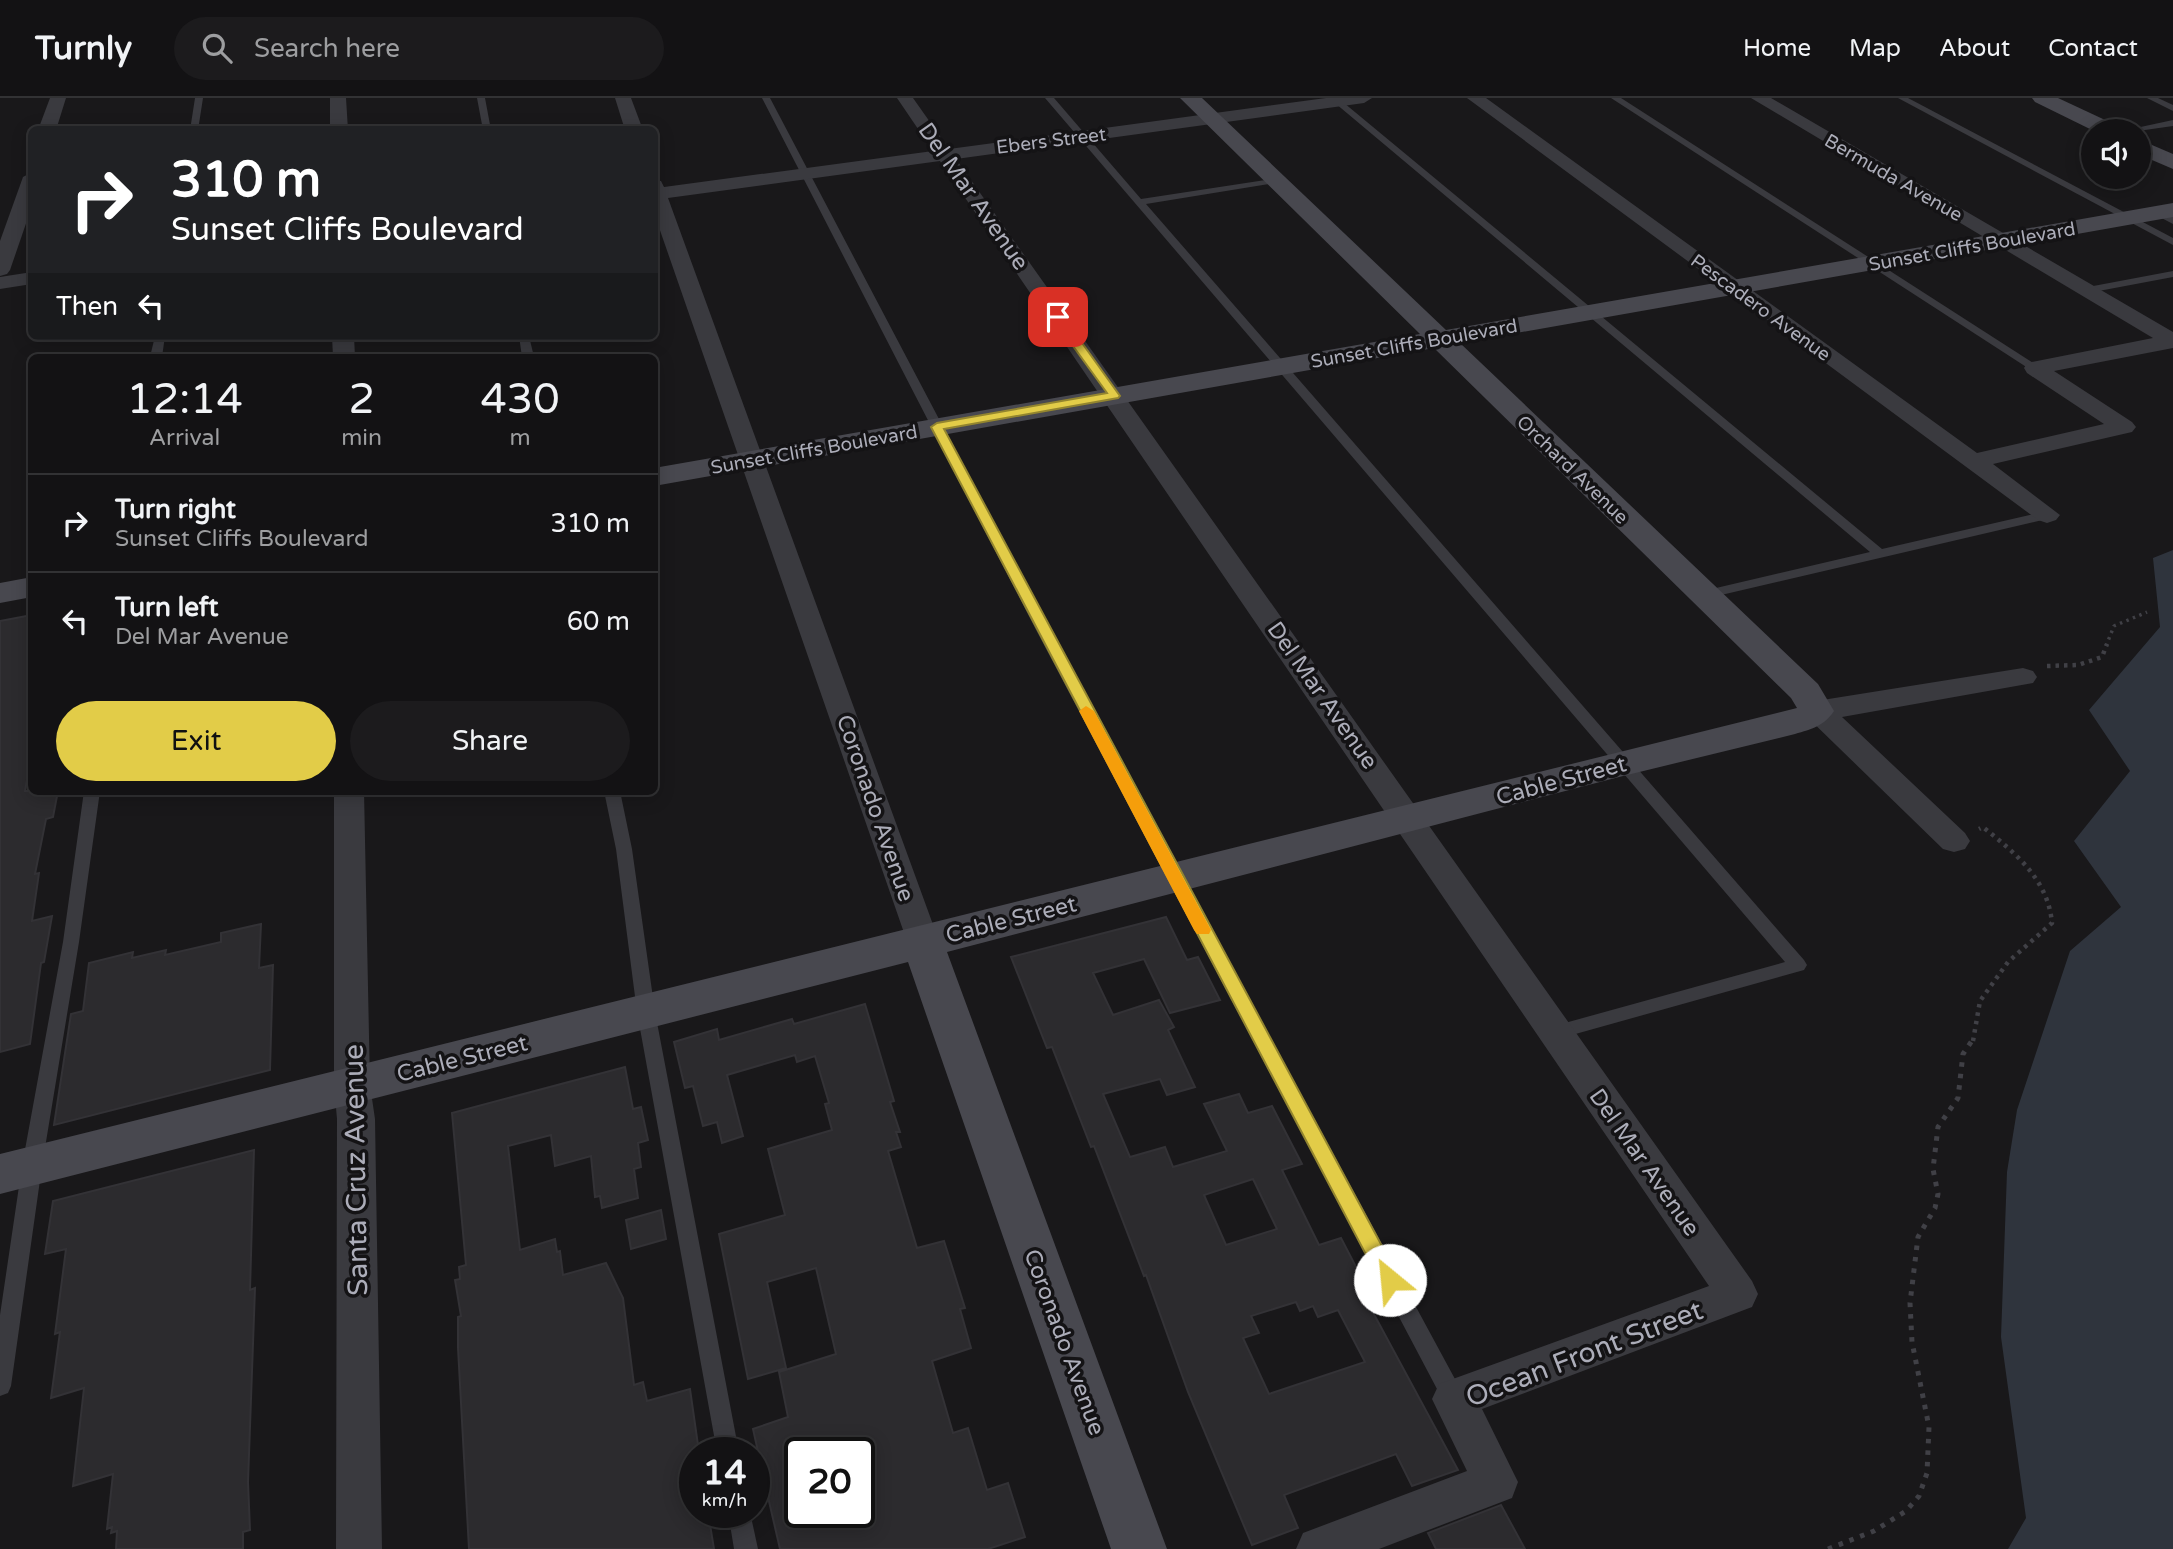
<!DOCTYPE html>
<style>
:root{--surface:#131214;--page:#1c1b1d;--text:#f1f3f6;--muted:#9d9ea0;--line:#323234;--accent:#e2cc48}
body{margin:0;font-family:"Varela Round",sans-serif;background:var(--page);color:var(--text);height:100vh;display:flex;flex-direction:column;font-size:26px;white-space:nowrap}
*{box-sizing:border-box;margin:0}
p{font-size:23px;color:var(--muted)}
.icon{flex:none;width:38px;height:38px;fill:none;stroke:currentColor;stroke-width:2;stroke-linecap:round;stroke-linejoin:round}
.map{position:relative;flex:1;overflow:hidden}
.drawer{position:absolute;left:28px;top:256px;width:630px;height:441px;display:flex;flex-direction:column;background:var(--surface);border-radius:10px;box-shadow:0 4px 18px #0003,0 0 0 2px var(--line)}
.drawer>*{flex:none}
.banner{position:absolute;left:28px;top:28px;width:630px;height:214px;border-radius:10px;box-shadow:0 4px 18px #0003,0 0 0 2px var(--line);background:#202124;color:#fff;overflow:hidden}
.buttons{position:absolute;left:2081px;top:21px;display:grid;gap:14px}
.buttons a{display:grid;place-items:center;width:70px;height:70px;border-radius:50%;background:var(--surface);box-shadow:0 4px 18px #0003,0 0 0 2px var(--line);font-size:35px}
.speed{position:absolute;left:679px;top:1339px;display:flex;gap:14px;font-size:35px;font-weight:700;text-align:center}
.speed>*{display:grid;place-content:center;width:91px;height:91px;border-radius:50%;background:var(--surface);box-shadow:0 4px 18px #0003,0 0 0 2px var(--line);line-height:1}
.speed small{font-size:18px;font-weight:400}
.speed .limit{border:4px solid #111;border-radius:10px;background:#fff;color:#111}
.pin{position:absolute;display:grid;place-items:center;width:60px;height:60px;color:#fff;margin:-30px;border-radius:14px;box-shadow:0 4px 10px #0006}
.me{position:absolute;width:77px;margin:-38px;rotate:332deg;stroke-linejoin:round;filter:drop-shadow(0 0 5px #0008)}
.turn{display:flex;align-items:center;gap:24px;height:147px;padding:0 28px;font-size:32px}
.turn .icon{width:91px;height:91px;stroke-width:2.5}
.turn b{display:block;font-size:49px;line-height:60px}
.then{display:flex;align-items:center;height:66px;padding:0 28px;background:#0003;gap:14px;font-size:26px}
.eta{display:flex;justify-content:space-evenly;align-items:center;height:119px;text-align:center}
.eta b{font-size:42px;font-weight:600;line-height:49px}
.primary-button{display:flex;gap:14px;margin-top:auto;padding:14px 28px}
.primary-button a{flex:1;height:80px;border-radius:42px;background:var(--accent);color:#111;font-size:28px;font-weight:600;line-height:80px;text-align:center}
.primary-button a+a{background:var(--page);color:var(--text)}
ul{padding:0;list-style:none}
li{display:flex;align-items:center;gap:21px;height:98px;padding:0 28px;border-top:2px solid var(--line)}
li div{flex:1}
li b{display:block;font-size:26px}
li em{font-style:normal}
header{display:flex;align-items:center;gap:42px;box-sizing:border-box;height:98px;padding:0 35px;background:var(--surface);border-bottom:2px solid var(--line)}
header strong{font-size:33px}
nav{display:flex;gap:38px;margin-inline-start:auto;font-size:24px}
.search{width:490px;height:63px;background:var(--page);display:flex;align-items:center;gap:18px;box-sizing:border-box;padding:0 24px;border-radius:38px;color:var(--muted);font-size:26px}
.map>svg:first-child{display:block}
.water{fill:#2f343d}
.building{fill:#2c2b2e;stroke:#333236;stroke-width:2;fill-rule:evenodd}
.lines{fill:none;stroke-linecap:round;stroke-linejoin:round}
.path-far2{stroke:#404046;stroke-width:3.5;stroke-dasharray:2.5 4.5;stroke-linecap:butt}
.path-far1{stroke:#404046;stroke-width:4.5;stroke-dasharray:3.5 5;stroke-linecap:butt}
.path{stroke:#404046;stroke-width:5;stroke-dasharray:4.5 7;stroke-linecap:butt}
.lane{fill:#3a3a3f;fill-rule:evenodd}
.street{fill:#3a3a3f;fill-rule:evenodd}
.secondary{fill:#48484f;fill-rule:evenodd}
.route{fill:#e2cc48;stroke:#93852f;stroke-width:2}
.slow{fill:#f59e0b}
.labels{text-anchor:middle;stroke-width:7;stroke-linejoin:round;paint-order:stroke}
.far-street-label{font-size:19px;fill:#acadb9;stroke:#141315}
.street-label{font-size:23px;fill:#acadb9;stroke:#141315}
.near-street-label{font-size:28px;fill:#acadb9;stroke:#141315}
</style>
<header>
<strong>Turnly</strong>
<div class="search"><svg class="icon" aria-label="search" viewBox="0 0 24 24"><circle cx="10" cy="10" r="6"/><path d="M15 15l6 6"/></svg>Search here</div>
<nav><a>Home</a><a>Map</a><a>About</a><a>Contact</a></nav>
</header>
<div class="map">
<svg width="2173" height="1451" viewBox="0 0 2173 1451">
<rect width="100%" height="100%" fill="#19181a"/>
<polygon class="water" points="2173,452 2173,1451 2008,1451 2026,1420 2001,1239 2007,1074 2017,1012 2070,853 2121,809 2074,743 2130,673 2089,612 2160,529 2153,460"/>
<g class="building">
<polygon points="32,517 32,653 25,693 58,693 53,719 46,721 35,776 39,775 32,823 52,818 44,864 41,865 30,946 0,954 0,523"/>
<path d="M1166 819 1187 862 1198 859 1220 902 1170 915 1144 861 1093 875 1113 917 1159 902 1174 929 1168 932 1195 989 1167 997 1160 981 1103 996 1130 1059 1165 1049 1173 1069 1227 1053 1204 1006 1239 996 1248 1015 1272 1008 1302 1066 1282 1072 1319 1147 1341 1140 1368 1192 1362 1194 1458 1372 1412 1388 1396 1356 1284 1397 1298 1430 1252 1447 1188 1294 1146 1177 1144 1178 1094 1048 1091 1049 1052 949 1047 950 1011 859ZM1253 1081 1277 1131 1226 1147 1204 1097ZM1296 1204 1300 1213 1313 1208 1318 1219 1338 1212 1365 1264 1269 1296 1243 1240 1259 1235 1251 1218Z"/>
<polygon points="261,826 259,870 273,867 270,972 54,1027 71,916 83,913 89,865 133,854 132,860 166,852 165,857 221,844 221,835"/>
<path d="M865 906 894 1003 890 1004 900 1034H896L901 1049 888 1053 917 1150 944 1143 965 1210 960 1211 971 1250 932 1263 953 1335 968 1330 987 1392 1008 1385 1025 1439 988 1451H780L768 1399 753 1331 788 1319 779 1274 836 1256 816 1170 767 1184 786 1270 748 1281 719 1136 785 1117 768 1051 832 1032 825 1006 829 1005 815 958 797 964 795 957 727 977 743 1038 722 1045 717 1024 703 1028 693 988 685 990 674 944 717 931 719 942 792 921 794 926ZM859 1344V1414H800V1354H826Z"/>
<polygon points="625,969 633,1011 641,1009 648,1042 638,1045 641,1069 634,1071 638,1100 602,1110 600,1098 595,1099 591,1058 555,1068 551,1037 508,1048 520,1152 555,1141 557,1154 560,1153 563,1177 606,1165 623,1200 634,1287 643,1284 647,1303 690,1291 699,1354 695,1354 695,1414 708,1414 714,1451 469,1451 458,1250 458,1219 461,1218 455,1182 460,1181 459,1169 466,1167 452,1015"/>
<polygon points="254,1052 250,1192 255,1190 248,1384 250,1432 243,1434 243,1451 116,1451 117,1433 111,1435 112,1429 107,1431 113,1376 73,1388 84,1290 51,1300 60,1234 55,1236 66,1151 45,1156 53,1103"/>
<polygon points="661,1112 666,1141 631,1151 626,1122"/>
<polygon points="1501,1407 1525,1451 1436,1451 1428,1435"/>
</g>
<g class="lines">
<polyline class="path-far2" points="2106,548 2114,528 2147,514"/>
<g class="path-far1">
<polyline points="2047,568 2078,567 2102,559 2107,546"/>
<path d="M1973 943 1980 903 2008 864 2052 825C2048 781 2015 755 1983 729L1979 731"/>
</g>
<polyline class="path" points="1828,1451 1874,1433 1906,1413 1919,1398 1927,1375 1929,1329 1912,1244 1910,1205 1918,1139 1935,1110 1938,1096 1933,1071 1938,1029 1958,1000 1963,956 1973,941"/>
<g class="lane">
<polygon points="195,0 203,0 198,32 190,32"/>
<polygon points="477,0 485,0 491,32 483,32"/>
<polygon points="762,0 770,0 1049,530 1462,1294 1465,1301 1462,1308 1454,1311 1446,1308 1035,530"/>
<polygon points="1045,0 1054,0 1141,101 1278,80 1280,82 1275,85 1146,106 1804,862 1807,867 1804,872 1554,942 1548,940 1545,935 1548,930 1554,928 1785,864"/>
<polygon points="1329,0 1338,0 1882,451 2047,413 2053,417 2051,420 1704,501 1699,500 1697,497 1699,494 1870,454"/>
<polygon points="1611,0 1621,0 2041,270 2031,272"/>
<polygon points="1898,0 1908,0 2173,140 2173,147"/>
<polygon points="2147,0 2158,0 2173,7 2173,13"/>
<polygon points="2173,22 2173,28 2138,33 2122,33"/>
<polygon points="2157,111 2173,119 2173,126 2154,116 2152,114"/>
<polygon points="2173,173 2173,179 2088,195 2083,192 2088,189"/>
<polygon points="155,238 165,238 162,259 150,259"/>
<polygon points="519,238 529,238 534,259 522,259"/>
<polygon points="84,693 100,693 79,844 42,1068 11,1288 8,1295 0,1298 0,1217 22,1068 63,844"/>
<polygon points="604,693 620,693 632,751 655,914 739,1354 717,1354 637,914 616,751"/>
<polygon points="728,1414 750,1414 758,1451 734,1451"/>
</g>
<g class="street">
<polygon points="50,0 66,0 56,32 38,32"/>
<polygon points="330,0 346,0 348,32 330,32"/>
<polygon points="615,0 631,0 643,32 625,32"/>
<polygon points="897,0 913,0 949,51 1326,0 1372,0 1364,5 956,61 1752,1183 1758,1196 1752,1209 1482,1311 1518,1384 1512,1400 1379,1451 1296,1451 1303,1435 1467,1373 1432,1301 1439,1286 1709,1188 940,63 668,100 939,843 934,852 922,856 910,852 654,115 654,82 661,83 664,89 933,53"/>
<polygon points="1467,0 1486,0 1977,355 2104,326 2027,275 2024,270 2027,265 2153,240 1751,0 1771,0 2173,234 2173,250 2054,273 2132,324 2136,329 2132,334 1993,366 2060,417 2056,422 2047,425 2038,422"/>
<polygon points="32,74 32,108 10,172 7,176 0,178 0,143 23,79"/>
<polygon points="32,174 32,186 0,191 0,179"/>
<polygon points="332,238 354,238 355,259 333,259"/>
<polygon points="2023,570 2033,573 2037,579 2033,585 1842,619 1965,735 1970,743 1965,751 1954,754 1943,751 1801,613 1806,606 1816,603"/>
<polygon points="334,693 364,693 370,987 375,1021 382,1451 336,1451 337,1021 334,987"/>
</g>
<g class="secondary">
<path d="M1180 0H1202L1446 232 2173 105V119L1460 245 1818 586 1834 613C1824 628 1812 631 1795 636L1623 678 947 854 1167 1451H1111L908 864 0 1096V1056L1797 610 1791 600 1434 250 654 388V370L1420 236Z"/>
<polygon points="2032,0 2058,0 2118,28 2121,33 2094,33 2035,4"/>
<polygon points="2138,41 2173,56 2173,71 2138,56"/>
<polygon points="32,479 32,499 0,505 0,485"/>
</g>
</g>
<polygon class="route" points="1054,217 1062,217 1120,298 1118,300 944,331 1397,1176 1400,1182 1397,1189 1390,1192 1383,1189 931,329 937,325 1107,295 1052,219"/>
<polygon class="slow" points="1086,608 1094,613 1211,832 1209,836 1197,836 1194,832 1079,613"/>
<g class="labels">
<g class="far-street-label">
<text transform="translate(1051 42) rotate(-7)" y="7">Ebers Street</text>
<text transform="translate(1894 79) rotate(30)" y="7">Bermuda Avenue</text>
<text transform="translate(1972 148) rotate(-10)" y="7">Sunset Cliffs Boulevard</text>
<text transform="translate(1761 209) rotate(36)" y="7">Pescadero Avenue</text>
<text transform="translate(1414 245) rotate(-10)" y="7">Sunset Cliffs Boulevard</text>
<text transform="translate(814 351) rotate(-10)" y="7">Sunset Cliffs Boulevard</text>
<text transform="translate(1573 371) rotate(44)" y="7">Orchard Avenue</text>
</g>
<g class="street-label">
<text transform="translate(974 98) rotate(55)" y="8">Del Mar Avenue</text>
<text transform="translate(1323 597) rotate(55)" y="8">Del Mar Avenue</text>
<text transform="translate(1561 682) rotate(-15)" y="8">Cable Street</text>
<text transform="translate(876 710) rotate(71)" y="8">Coronado Avenue</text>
<text transform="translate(1011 821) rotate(-14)" y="8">Cable Street</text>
<text transform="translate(462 960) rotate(-14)" y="8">Cable Street</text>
<text transform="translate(1645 1064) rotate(55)" y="8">Del Mar Avenue</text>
<text transform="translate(1065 1244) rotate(70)" y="8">Coronado Avenue</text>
</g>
<g class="near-street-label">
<text transform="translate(355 1072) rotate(-91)" y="10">Santa Cruz Avenue</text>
<text transform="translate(1584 1255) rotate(-21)" y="10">Ocean Front Street</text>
</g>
</g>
</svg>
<div class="buttons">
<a><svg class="icon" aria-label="sound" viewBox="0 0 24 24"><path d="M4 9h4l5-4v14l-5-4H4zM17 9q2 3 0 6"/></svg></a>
</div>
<div class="speed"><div>14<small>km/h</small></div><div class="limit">20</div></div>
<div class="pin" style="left:1058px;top:219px;background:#d93025"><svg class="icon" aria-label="arrive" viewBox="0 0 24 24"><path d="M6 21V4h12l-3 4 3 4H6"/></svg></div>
<svg class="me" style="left:1390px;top:1182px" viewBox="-20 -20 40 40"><circle r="19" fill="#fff"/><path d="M0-13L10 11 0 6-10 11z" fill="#e2cc48"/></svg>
<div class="banner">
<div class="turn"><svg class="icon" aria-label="right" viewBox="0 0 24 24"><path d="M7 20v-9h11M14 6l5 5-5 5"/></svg><div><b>310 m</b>Sunset Cliffs Boulevard</div></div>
<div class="then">Then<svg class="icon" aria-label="left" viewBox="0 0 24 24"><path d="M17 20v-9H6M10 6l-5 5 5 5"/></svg></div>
</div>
<section class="drawer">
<div class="eta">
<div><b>12:14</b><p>Arrival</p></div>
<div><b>2</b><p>min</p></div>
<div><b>430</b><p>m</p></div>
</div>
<ul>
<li><svg class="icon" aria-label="right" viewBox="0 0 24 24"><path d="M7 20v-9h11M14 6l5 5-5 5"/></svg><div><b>Turn right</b><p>Sunset Cliffs Boulevard</p></div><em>310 m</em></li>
<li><svg class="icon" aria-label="left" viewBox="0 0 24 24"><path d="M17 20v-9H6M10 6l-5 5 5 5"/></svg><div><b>Turn left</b><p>Del Mar Avenue</p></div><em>60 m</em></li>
</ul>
<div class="primary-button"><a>Exit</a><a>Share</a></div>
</section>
</div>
